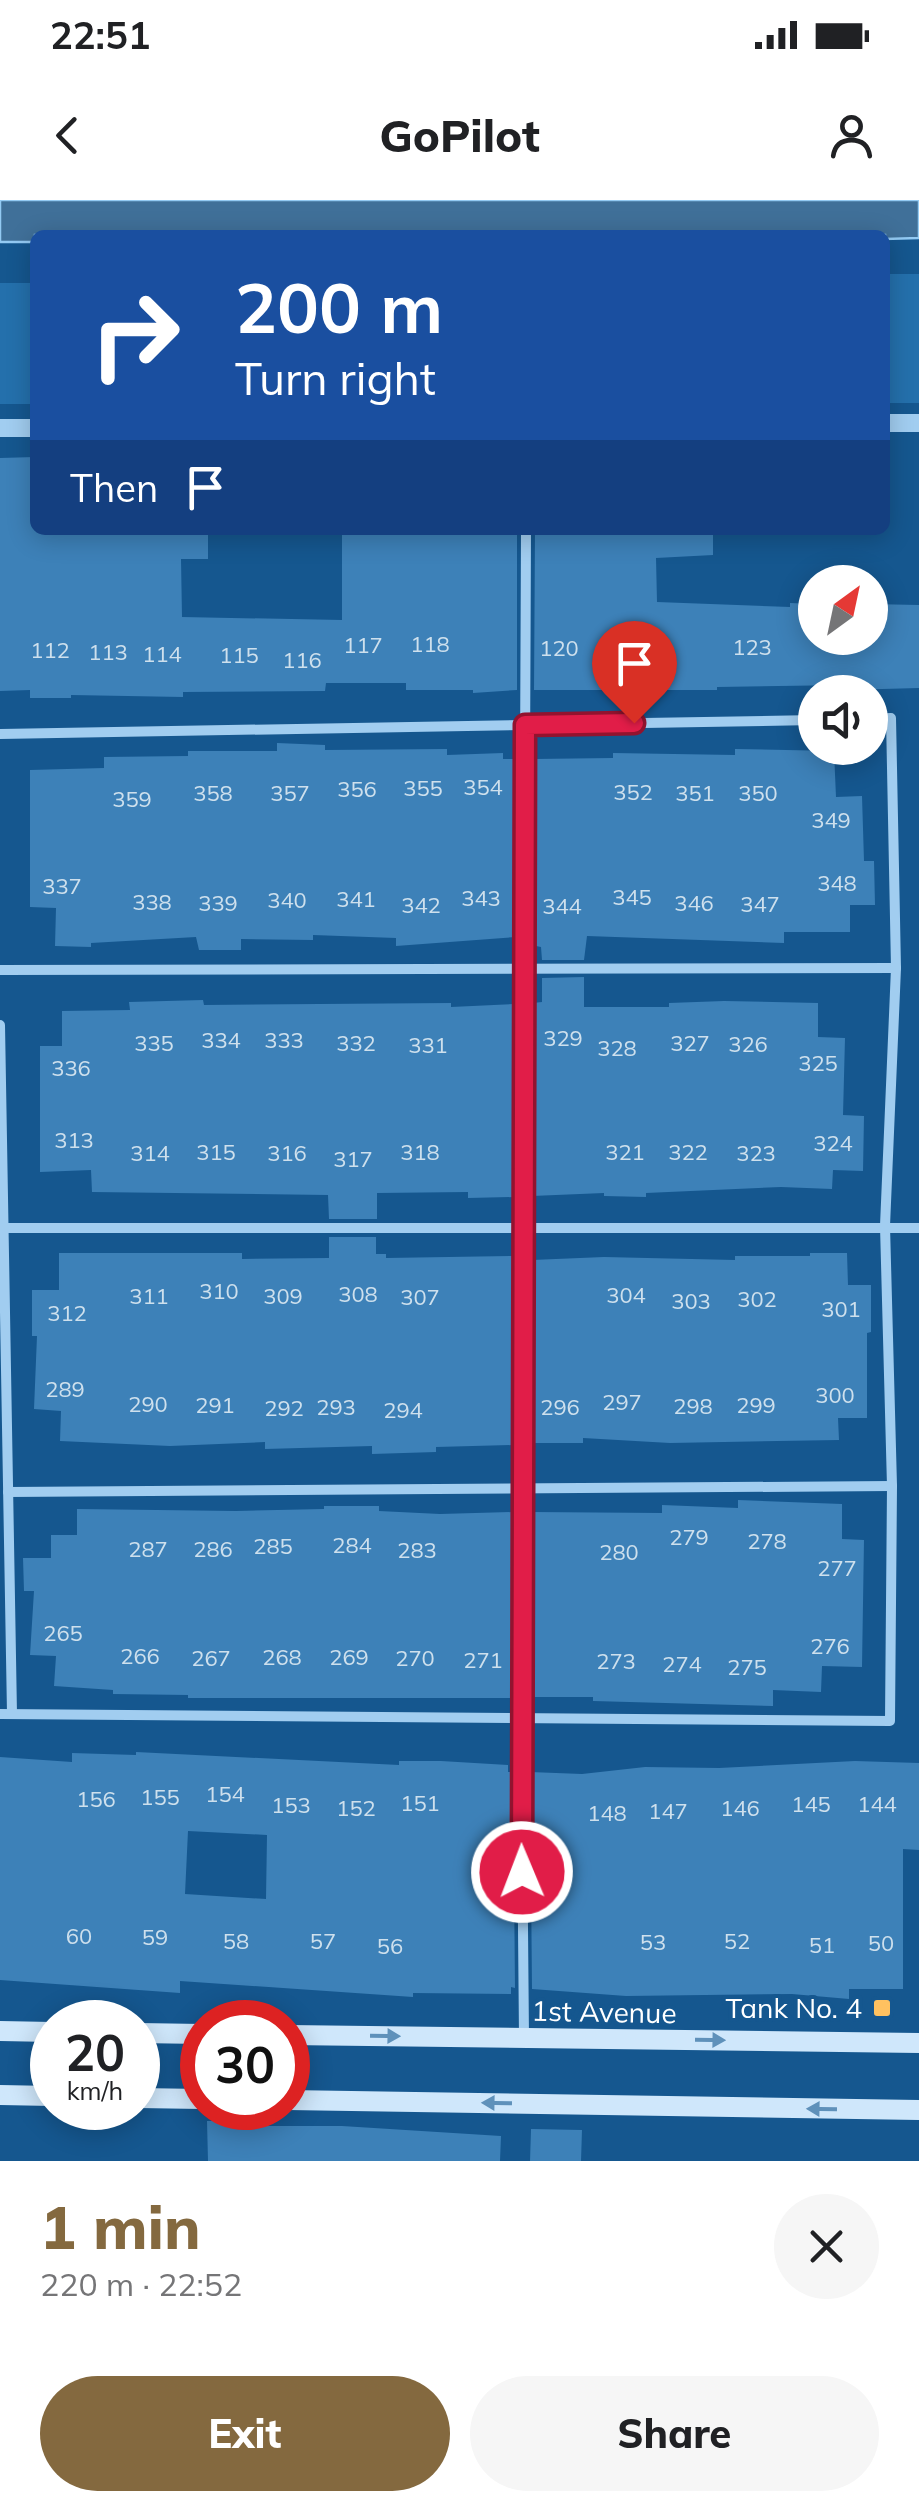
<!DOCTYPE html>
<meta charset="utf-8">
<style>
:root{--surface:#fff;--page:#f6f6f6;--text:#202124;--muted:#757577;--accent:#84693f}
body{margin:0;font-family:Mulish,sans-serif;background:var(--page);color:var(--text);height:100vh;display:flex;flex-direction:column;font-size:38px;white-space:nowrap}
*{box-sizing:border-box;margin:0}
p{font-size:32px;color:var(--muted)}
.icon{flex:none;width:55px;height:55px;fill:none;stroke:currentColor;stroke-width:2;stroke-linecap:round;stroke-linejoin:round}
.map{position:relative;height:1961px;overflow:hidden}
.drawer{display:flex;flex-direction:column;background:var(--surface);flex:1}
.drawer>*{flex:none}
.top-card{position:absolute;left:30px;top:30px;width:860px;height:305px;border-radius:15px;box-shadow:0 5px 25px #0003;background:#1a4fa0;color:#fff;overflow:hidden}
.needle{width:65px;rotate:33deg}
.fabs{position:absolute;left:798px;top:365px;display:grid;gap:20px}
.fabs a{display:grid;place-items:center;width:90px;height:90px;border-radius:50%;background:var(--surface);box-shadow:0 5px 25px #0003;font-size:50px}
.speed{position:absolute;left:30px;top:1800px;display:flex;gap:20px;font-size:50px;font-weight:700;text-align:center}
.speed>*{display:grid;place-content:center;width:130px;height:130px;border-radius:50%;background:var(--surface);box-shadow:0 5px 25px #0003;line-height:1}
.speed small{font-size:25px;font-weight:400}
.speed .limit{border:15px solid #d22;background:#fff;color:#111}
.pin{position:absolute;display:grid;place-items:center;width:85px;height:85px;color:#fff;margin:-102px -42px;border-radius:50% 50% 50% 0;rotate:-45deg;box-shadow:0 0 10px #0007}
.pin .icon{rotate:45deg}
.me{position:absolute;width:110px;margin:-55px;rotate:359deg;stroke-linejoin:round;filter:drop-shadow(0 0 8px #0008)}
.turn{display:flex;align-items:center;gap:35px;height:210px;padding:0 40px;font-size:45px}
.turn .icon{width:130px;height:130px;stroke-width:2.5}
.turn b{display:block;font-size:70px;line-height:85px}
.then{display:flex;align-items:center;height:95px;padding:0 40px;background:#0003;gap:20px;font-size:38px}
.round{display:grid;place-items:center;flex:none;width:105px;height:105px;border-radius:52px;background:var(--page)}
.summary{display:flex;align-items:center;justify-content:space-between;height:170px;padding:0 40px}
h1{font-size:60px;font-weight:800;line-height:75px;color:var(--accent)}
.primary-button{display:flex;gap:20px;margin-top:auto;padding:20px 40px}
.primary-button a{flex:1;height:115px;border-radius:60px;background:var(--accent);color:#fff;font-size:40px;font-weight:800;line-height:115px;text-align:center}
.primary-button a+a{background:var(--page);color:var(--text)}
.status{display:flex;justify-content:space-between;align-items:center;height:70px;padding:0 50px;background:var(--surface);direction:ltr}
.status svg{height:28px;fill:currentColor}
header{display:flex;justify-content:space-between;align-items:center;height:130px;padding:0 40px;background:var(--surface);font-size:45px;font-weight:800}
.map>svg:first-child{display:block}
.green{fill:#2470ac}
.water{fill:#407099;stroke:#93caf3;stroke-width:2.5}
.building{fill:#3d81b8;fill-rule:evenodd}
.lines{fill:none;stroke-linecap:round;stroke-linejoin:round}
.minor{stroke:#a1cdf0;stroke-width:10}
.tertiary{stroke:#a1cdf0;stroke-width:18}
.secondary{stroke:#cfe7fb;stroke-width:20}
.oneway{fill:#5f91ba}
.route-casing{stroke:#92132f;stroke-width:25}
.route{stroke:#e11d48;stroke-width:18}
.poi-dot{fill:#ffc160;stroke:#15578f;stroke-width:4}
.labels{text-anchor:middle;stroke-width:8;stroke-linejoin:round;paint-order:stroke}
.number-label{font-size:22px;fill:#cee0ed}
.poi-label{font-size:28px;fill:#fff;stroke:#15578f;text-anchor:end}
.street-label{font-size:28px;fill:#fff;stroke:#15578f}
</style>
<div class="status"><b>22:51</b><svg viewBox="0 0 49 12"><path d="M0 12V9h3v3zM5 12V6h3v6zM10 12V3h3v9zM15 12V0h3v12zM26 1h20v11H26zM47 4h2v5h-2z"/></svg></div>
<header><svg class="icon" aria-label="back" viewBox="0 0 24 24"><path d="M15 5l-7 7 7 7"/></svg>GoPilot<svg class="icon" aria-label="person" viewBox="0 0 24 24"><circle cx="12" cy="8" r="4"/><path d="M4 21q1-7 8-7t8 7"/></svg></header>
<div class="map">
<svg width="919" height="1961" viewBox="0 0 919 1961">
<rect width="100%" height="100%" fill="#15578f"/>
<g class="green">
<rect x="885" y="74" width="34" height="129"/>
<rect x="0" y="83" width="35" height="121"/>
</g>
<polygon class="water" points="0,0 919,0 919,38 885,39 885,35 35,35 35,42 0,42"/>
<g class="building">
<polygon points="35,257 35,330 208,330 208,359 181,359 182,417 342,420 342,330 517,330 517,490 473,493 473,490 406,490 406,483 326,483 325,491 183,492 183,497 71,495 71,498 30,498 30,490 0,491 0,258"/>
<polygon points="535,330 713,330 713,355 656,358 657,402 790,407 790,403 815,404 815,438 870,438 870,404 919,405 919,488 846,490 846,485 717,487 717,490 534,490"/>
<polygon points="277,543 325,545 325,550 447,549 447,555 503,553 503,559 516,559 516,737 396,746 396,738 313,735 313,740 241,739 241,750 199,750 196,737 91,743 91,747 55,746 56,708 30,707 30,570 104,568 104,557 188,556 188,551 277,551"/>
<polygon points="735,549 834,551 836,597 862,596 864,661 874,661 875,705 850,705 850,732 784,732 784,743 587,736 584,760 542,760 541,747 536,746 536,737 533,737 534,559 613,558 613,553 735,555"/>
<polygon points="584,777 584,807 669,807 669,803 724,801 818,803 818,837 845,838 843,915 864,916 863,971 833,970 832,989 781,987 646,993 646,997 604,996 604,993 532,996 533,803 542,802 542,778"/>
<polygon points="203,800 204,805 451,803 451,807 515,804 514,997 468,998 468,992 377,993 377,1019 329,1019 328,995 92,992 91,970 40,972 40,846 62,846 62,811 130,810 129,802"/>
<polygon points="329,1037 376,1037 376,1054 386,1054 386,1058 514,1056 513,1245 436,1247 436,1252 372,1254 372,1246 265,1249 265,1242 170,1246 60,1241 61,1211 34,1209 37,1136 32,1136 32,1090 59,1090 59,1053 242,1053 242,1059 329,1058"/>
<polygon points="810,1053 847,1053 848,1085 871,1085 871,1132 867,1133 867,1218 838,1218 839,1240 670,1243 583,1238 583,1243 531,1243 532,1060 604,1057 735,1060 735,1056 810,1056"/>
<polygon points="738,1300 842,1304 842,1339 864,1340 862,1467 822,1466 821,1492 773,1490 773,1506 593,1501 593,1497 530,1497 531,1312 662,1313 662,1305 738,1308"/>
<polygon points="324,1306 379,1306 379,1311 440,1314 513,1312 512,1498 188,1498 188,1495 113,1494 113,1490 54,1486 56,1456 30,1455 34,1391 24,1391 23,1358 51,1358 51,1335 77,1335 77,1309 236,1311 324,1309"/>
<path d="M136 1552 399 1565V1561H441L508 1565V1572H513L515 1788 511 1787V1794L413 1793V1797L180 1781V1793L0 1780V1557L72 1562V1553L136 1555ZM188 1631 267 1635 266 1699 185 1694Z"/>
<polygon points="855,1561 919,1563 919,1650 903,1649 903,1789 849,1789 849,1799 792,1794 626,1796 532,1789 530,1572 582,1574 645,1567 719,1568"/>
<polygon points="255,1920 255,1926 342,1926 501,1936 500,1961 208,1961 207,1921"/>
<polygon points="531,1929 582,1930 581,1961 530,1961"/>
</g>
<g class="lines">
<g class="minor">
<polyline points="0,534 815,520"/>
<polyline points="0,770 896,768"/>
<polyline points="0,825 12,1514"/>
<polyline points="3,1028 919,1028"/>
<polyline points="8,1292 892,1286"/>
<polyline points="0,1514 890,1521 892,1286 885,1026 896,768 891,518 870,519"/>
<polyline points="524,1838 521,1507 526,330"/>
</g>
<g class="tertiary">
<polyline points="885,223 919,223"/>
<polyline points="0,228 35,228"/>
</g>
<g class="secondary">
<polyline points="0,1831 52,1832"/>
<polyline points="138,1833 202,1834"/>
<polyline points="288,1835 919,1843"/>
<polyline points="0,1895 52,1896"/>
<polyline points="138,1898 202,1899"/>
<polyline points="288,1900 919,1910"/>
</g>
</g>
<defs><path id="oneway-solid" d="M-6-.8H1V-3.2L6.5 0L1 3.2V.8H-6Z" transform="scale(2.5)"/></defs>
<g class="oneway">
<use href="#oneway-solid" transform="translate(385 1836) rotate(1)"/>
<use href="#oneway-solid" transform="translate(710 1840) rotate(1)"/>
<use href="#oneway-solid" transform="translate(497 1903) rotate(-179)"/>
<use href="#oneway-solid" transform="translate(822 1909) rotate(-179)"/>
</g>
<g class="lines">
<defs>
<polyline id="route" points="522,1672 525,525 634,523"/>
</defs>
<use href="#route" class="route-casing"/>
<use href="#route" class="route"/>
</g>
<rect class="poi-dot" x="872" y="1798" width="20" height="20" rx="5"/>
<g class="labels">
<g class="number-label">
<text x="430" y="452">118</text>
<text x="363" y="453">117</text>
<text x="752" y="455">123</text>
<text x="559" y="456">120</text>
<text x="50" y="458">112</text>
<text x="108" y="460">113</text>
<text x="162" y="462">114</text>
<text x="239" y="463">115</text>
<text x="302" y="468">116</text>
<text x="483" y="595">354</text>
<text x="423" y="596">355</text>
<text x="357" y="597">356</text>
<text x="633" y="600">352</text>
<text x="213" y="601">358</text>
<text x="290" y="601">357</text>
<text x="695" y="601">351</text>
<text x="758" y="601">350</text>
<text x="132" y="607">359</text>
<text x="831" y="628">349</text>
<text x="837" y="691">348</text>
<text x="62" y="694">337</text>
<text x="632" y="705">345</text>
<text x="481" y="706">343</text>
<text x="356" y="707">341</text>
<text x="287" y="708">340</text>
<text x="152" y="710">338</text>
<text x="218" y="711">339</text>
<text x="694" y="711">346</text>
<text x="760" y="712">347</text>
<text x="421" y="713">342</text>
<text x="562" y="714">344</text>
<text x="563" y="846">329</text>
<text x="221" y="848">334</text>
<text x="284" y="848">333</text>
<text x="154" y="851">335</text>
<text x="356" y="851">332</text>
<text x="690" y="851">327</text>
<text x="748" y="852">326</text>
<text x="428" y="853">331</text>
<text x="617" y="856">328</text>
<text x="818" y="871">325</text>
<text x="71" y="876">336</text>
<text x="74" y="948">313</text>
<text x="833" y="951">324</text>
<text x="216" y="960">315</text>
<text x="420" y="960">318</text>
<text x="625" y="960">321</text>
<text x="688" y="960">322</text>
<text x="150" y="961">314</text>
<text x="287" y="961">316</text>
<text x="756" y="961">323</text>
<text x="353" y="967">317</text>
<text x="219" y="1099">310</text>
<text x="358" y="1102">308</text>
<text x="626" y="1103">304</text>
<text x="149" y="1104">311</text>
<text x="283" y="1104">309</text>
<text x="420" y="1105">307</text>
<text x="757" y="1107">302</text>
<text x="691" y="1109">303</text>
<text x="841" y="1117">301</text>
<text x="67" y="1121">312</text>
<text x="65" y="1197">289</text>
<text x="835" y="1203">300</text>
<text x="622" y="1210">297</text>
<text x="148" y="1212">290</text>
<text x="215" y="1213">291</text>
<text x="756" y="1213">299</text>
<text x="693" y="1214">298</text>
<text x="336" y="1215">293</text>
<text x="560" y="1215">296</text>
<text x="284" y="1216">292</text>
<text x="403" y="1218">294</text>
<text x="689" y="1345">279</text>
<text x="767" y="1349">278</text>
<text x="352" y="1353">284</text>
<text x="273" y="1354">285</text>
<text x="148" y="1357">287</text>
<text x="213" y="1357">286</text>
<text x="417" y="1358">283</text>
<text x="619" y="1360">280</text>
<text x="837" y="1376">277</text>
<text x="63" y="1441">265</text>
<text x="830" y="1454">276</text>
<text x="140" y="1464">266</text>
<text x="282" y="1465">268</text>
<text x="349" y="1465">269</text>
<text x="211" y="1466">267</text>
<text x="415" y="1466">270</text>
<text x="483" y="1468">271</text>
<text x="616" y="1469">273</text>
<text x="682" y="1472">274</text>
<text x="747" y="1475">275</text>
<text x="225" y="1602">154</text>
<text x="160" y="1605">155</text>
<text x="96" y="1607">156</text>
<text x="420" y="1611">151</text>
<text x="811" y="1612">145</text>
<text x="877" y="1612">144</text>
<text x="291" y="1613">153</text>
<text x="356" y="1616">152</text>
<text x="740" y="1616">146</text>
<text x="668" y="1619">147</text>
<text x="607" y="1621">148</text>
<text x="79" y="1744">60</text>
<text x="155" y="1745">59</text>
<text x="236" y="1749">58</text>
<text x="323" y="1749">57</text>
<text x="737" y="1749">52</text>
<text x="653" y="1750">53</text>
<text x="881" y="1751">50</text>
<text x="822" y="1753">51</text>
<text x="390" y="1754">56</text>
</g>
<g class="poi-label">
<text x="862" y="1818">Tank No. 4</text>
</g>
<g class="street-label">
<text transform="translate(604 1812) rotate(1)" y="10">1st Avenue</text>
</g>
</g>
</svg>
<div class="fabs">
<a><svg class="needle" viewBox="-14 -14 28 28"><path d="M0-13l5 13h-10z" fill="#e53935"/><path d="M0 13l5-13h-10z" fill="#757577"/></svg></a>
<a><svg class="icon" aria-label="sound" viewBox="0 0 24 24"><path d="M4 9h4l5-4v14l-5-4H4zM17 9q2 3 0 6"/></svg></a>
</div>
<div class="speed"><div>20<small>km/h</small></div><div class="limit">30</div></div>
<div class="pin" style="left:634px;top:523px;background:#d93025"><svg class="icon" aria-label="arrive" viewBox="0 0 24 24"><path d="M6 21V4h12l-3 4 3 4H6"/></svg></div>
<svg class="me" style="left:522px;top:1672px" viewBox="-20 -20 40 40"><circle r="17" fill="#e11d48" stroke="#fff" stroke-width="3"/><path d="M0-11L8 9 0 5-8 9z" fill="#fff"/></svg>
<div class="top-card">
<div class="turn"><svg class="icon" aria-label="right" viewBox="0 0 24 24"><path d="M7 20v-9h11M14 6l5 5-5 5"/></svg><div><b>200 m</b>Turn right</div></div>
<div class="then">Then<svg class="icon" aria-label="arrive" viewBox="0 0 24 24"><path d="M6 21V4h12l-3 4 3 4H6"/></svg></div>
</div>
</div>
<section class="drawer">
<div class="summary"><div><h1>1 min</h1><p>220 m · 22:52</p></div><a class="round"><svg class="icon" aria-label="close" viewBox="0 0 24 24"><path d="M6 6l12 12M18 6L6 18"/></svg></a></div>
<div class="primary-button"><a>Exit</a><a>Share</a></div>
</section>
